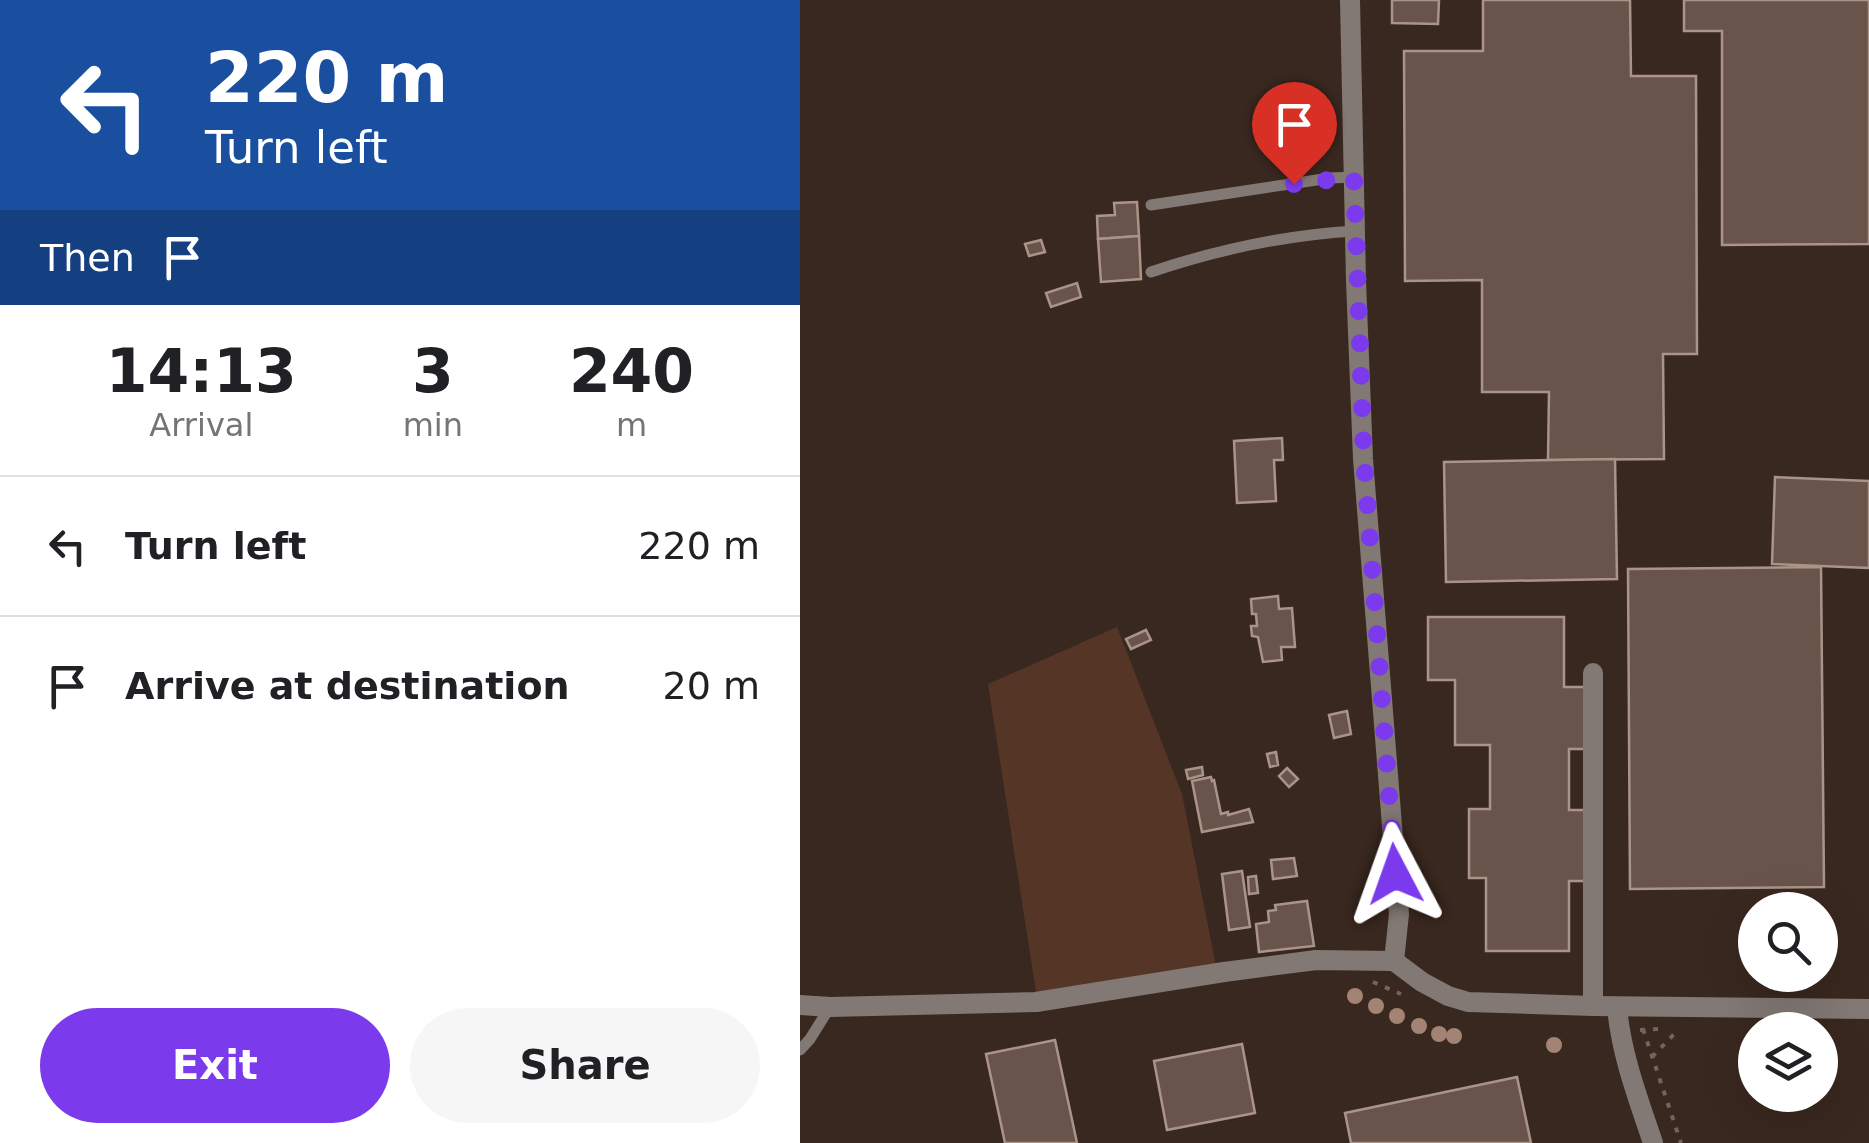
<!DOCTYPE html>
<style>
:root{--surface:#fff;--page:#f6f6f6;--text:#202124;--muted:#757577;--line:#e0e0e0;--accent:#7c3aed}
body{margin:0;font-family:"DejaVu Sans",sans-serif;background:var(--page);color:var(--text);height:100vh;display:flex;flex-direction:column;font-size:38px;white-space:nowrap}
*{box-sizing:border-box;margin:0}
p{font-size:32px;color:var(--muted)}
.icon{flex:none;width:55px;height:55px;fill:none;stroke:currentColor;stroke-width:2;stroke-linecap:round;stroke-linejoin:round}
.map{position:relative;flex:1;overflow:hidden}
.details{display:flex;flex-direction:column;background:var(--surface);width:800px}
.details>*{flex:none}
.guide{background:#1a4fa0;color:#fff;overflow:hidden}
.controls{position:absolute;left:938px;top:892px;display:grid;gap:20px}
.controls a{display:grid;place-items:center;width:100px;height:100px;border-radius:50%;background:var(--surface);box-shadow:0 10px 40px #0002;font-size:50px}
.pin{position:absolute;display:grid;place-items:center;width:85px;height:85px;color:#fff;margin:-102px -42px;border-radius:50% 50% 50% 0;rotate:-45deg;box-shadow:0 0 10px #0007}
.pin .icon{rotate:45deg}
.me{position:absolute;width:110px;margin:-55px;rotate:356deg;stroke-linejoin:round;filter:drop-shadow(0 0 8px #0008)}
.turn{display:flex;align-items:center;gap:35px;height:210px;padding:0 40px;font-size:45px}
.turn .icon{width:130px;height:130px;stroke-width:2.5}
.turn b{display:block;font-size:70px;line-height:85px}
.then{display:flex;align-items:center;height:95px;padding:0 40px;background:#0003;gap:20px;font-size:38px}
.eta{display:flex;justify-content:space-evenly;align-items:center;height:170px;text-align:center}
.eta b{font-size:60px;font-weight:700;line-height:70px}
.button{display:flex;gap:20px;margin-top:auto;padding:20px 40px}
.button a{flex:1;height:115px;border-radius:60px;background:var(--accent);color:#fff;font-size:40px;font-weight:700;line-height:115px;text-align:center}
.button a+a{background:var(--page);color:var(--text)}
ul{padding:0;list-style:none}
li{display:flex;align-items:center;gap:30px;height:140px;padding:0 40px;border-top:2px solid var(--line)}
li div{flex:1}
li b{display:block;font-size:38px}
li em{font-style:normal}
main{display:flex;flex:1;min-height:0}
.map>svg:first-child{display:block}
.green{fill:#553525}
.building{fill:#68544a;stroke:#aa9489;stroke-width:2.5}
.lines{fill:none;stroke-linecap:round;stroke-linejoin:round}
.path{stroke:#73645c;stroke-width:4;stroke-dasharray:5 8;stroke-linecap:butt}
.service{stroke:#827874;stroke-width:11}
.minor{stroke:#827874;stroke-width:20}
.tree{fill:#a38373}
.route{stroke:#7c3aed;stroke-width:18;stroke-dasharray:0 32.4}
</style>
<main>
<section class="details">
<div class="guide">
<div class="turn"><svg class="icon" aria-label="left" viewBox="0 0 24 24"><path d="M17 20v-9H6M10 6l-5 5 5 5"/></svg><div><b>220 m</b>Turn left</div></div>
<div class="then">Then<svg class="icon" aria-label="arrive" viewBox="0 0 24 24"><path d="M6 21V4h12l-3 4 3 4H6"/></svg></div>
</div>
<div class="eta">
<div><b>14:13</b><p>Arrival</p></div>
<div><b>3</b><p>min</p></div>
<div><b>240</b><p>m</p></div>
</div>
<ul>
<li><svg class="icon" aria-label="left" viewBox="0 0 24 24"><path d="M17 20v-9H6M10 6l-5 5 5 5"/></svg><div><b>Turn left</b></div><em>220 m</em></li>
<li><svg class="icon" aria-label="arrive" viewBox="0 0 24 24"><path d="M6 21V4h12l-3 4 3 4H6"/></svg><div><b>Arrive at destination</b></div><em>20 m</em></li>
</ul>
<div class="button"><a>Exit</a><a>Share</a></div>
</section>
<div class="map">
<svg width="1069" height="1143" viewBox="0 0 1069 1143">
<rect width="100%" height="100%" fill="#39281f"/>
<polygon class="green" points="317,627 382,794 416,966 236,992 188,684"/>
<g class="building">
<polygon points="592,0 639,0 638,24 592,23"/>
<polygon points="683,0 830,0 831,76 896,76 897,354 863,354 864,459 748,460 749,392 682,392 682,280 605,281 604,51 683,51"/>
<polygon points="884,0 1069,0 1069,244 922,245 922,31 884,31"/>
<polygon points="337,202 339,236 298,239 297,216 315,215 314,203"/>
<polygon points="339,236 341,279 301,282 298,239"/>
<polygon points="241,240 245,252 229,256 225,244"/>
<polygon points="277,283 281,297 251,307 246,293"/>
<polygon points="482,438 483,460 474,460 476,501 437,503 434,441"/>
<polygon points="815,459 817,579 646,582 644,462"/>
<polygon points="975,477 1069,481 1069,568 972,564"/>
<polygon points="1021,567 1024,887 830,889 828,569"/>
<polygon points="478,596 479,609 492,608 495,647 481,647 482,660 463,662 458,637 452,636 451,626 457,626 456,614 452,614 451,599"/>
<polygon points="628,617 764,617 764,687 785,687 785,749 769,749 769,810 785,810 785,881 769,881 769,951 686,951 686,878 669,878 669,809 690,809 690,745 655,745 655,680 628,680"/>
<polygon points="346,630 351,640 331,649 326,639"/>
<polygon points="547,711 551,734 534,738 529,715"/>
<polygon points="476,752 478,765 470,767 467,754"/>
<polygon points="402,767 403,775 388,779 386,770"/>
<polygon points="487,768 498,779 489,787 479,776"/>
<polygon points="411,777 412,781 414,780 421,814 428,812 428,815 449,809 453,822 402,832 392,781"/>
<polygon points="494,858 497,876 473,879 471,860"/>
<polygon points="442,871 450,927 429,930 422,874"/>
<polygon points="456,876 458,893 449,894 448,877"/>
<polygon points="507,901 514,946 459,952 456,924 469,922 468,911 476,910 475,905"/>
<polygon points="255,1040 277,1143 205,1143 186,1054"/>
<polygon points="442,1044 455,1113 367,1130 354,1061"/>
<polygon points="717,1077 731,1143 551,1143 545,1113"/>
</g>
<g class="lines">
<g class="path">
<polyline points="573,982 601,994"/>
<polyline points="843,1029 881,1143"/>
<polyline points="840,1030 860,1029"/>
<polyline points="852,1057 878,1030"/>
</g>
<g class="service">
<polyline points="351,205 530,178 554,177"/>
<path d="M351 272C416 250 487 235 555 231"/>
<polyline points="0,1050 10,1039 30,1007"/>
</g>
<g class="minor">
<polyline points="550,0 556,281 563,459 599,914 594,961"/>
<polyline points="793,673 793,1006"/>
<polyline points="594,961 622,982 648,996 668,1002 793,1006 1069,1009"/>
<polyline points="0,1005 30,1007 236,1002 424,972 516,960 594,961"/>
<path d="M817 1007C821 1054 838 1098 853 1143"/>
</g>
</g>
<g class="tree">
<circle cx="555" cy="996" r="8"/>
<circle cx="576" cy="1006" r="8"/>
<circle cx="597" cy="1016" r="8"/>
<circle cx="619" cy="1026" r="8"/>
<circle cx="639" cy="1034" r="8"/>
<circle cx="654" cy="1036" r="8"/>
<circle cx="754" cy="1045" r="8"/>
</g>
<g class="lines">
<polyline class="route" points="494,184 554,177 564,459 595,874"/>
</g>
</svg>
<div class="controls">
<a><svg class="icon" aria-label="search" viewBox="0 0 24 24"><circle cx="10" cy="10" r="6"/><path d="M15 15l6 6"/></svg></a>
<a><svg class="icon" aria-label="layers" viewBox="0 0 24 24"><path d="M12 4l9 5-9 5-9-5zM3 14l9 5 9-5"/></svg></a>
</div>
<div class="pin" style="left:494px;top:184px;background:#d93025"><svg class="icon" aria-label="arrive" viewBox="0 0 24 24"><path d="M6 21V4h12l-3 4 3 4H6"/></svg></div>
<svg class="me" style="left:595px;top:874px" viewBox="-20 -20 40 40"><path d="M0-17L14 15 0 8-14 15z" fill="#7c3aed" stroke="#fff" stroke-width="4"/></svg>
</div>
</main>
